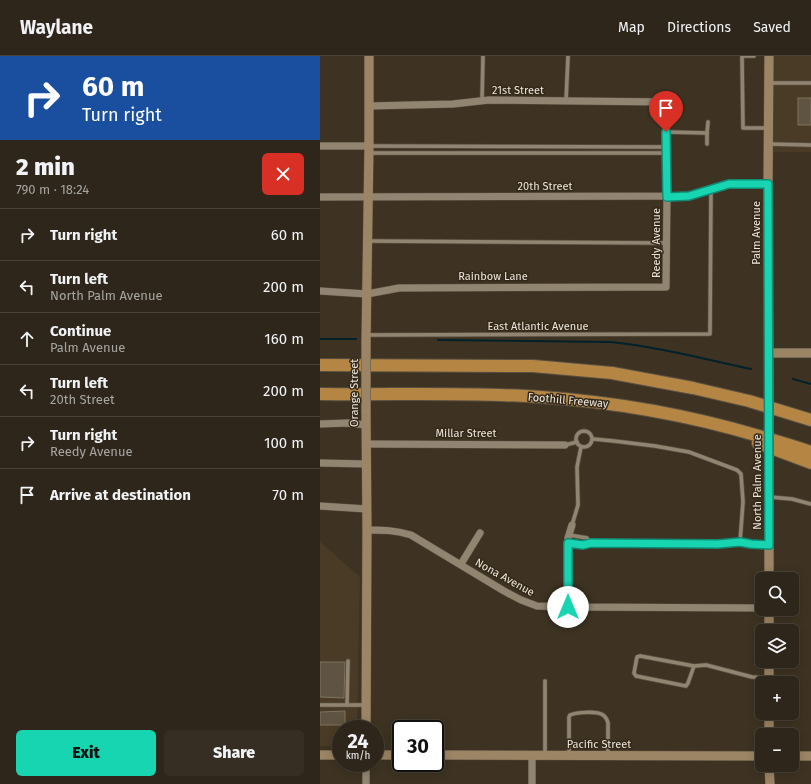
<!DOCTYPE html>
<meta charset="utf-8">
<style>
:root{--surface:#2e261a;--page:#362e23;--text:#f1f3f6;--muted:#a7a5a2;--line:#494339;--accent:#18d5b2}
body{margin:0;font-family:"Fira Sans",sans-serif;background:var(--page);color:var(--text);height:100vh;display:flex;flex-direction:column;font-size:15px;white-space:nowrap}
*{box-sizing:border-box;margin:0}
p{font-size:13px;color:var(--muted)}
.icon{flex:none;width:22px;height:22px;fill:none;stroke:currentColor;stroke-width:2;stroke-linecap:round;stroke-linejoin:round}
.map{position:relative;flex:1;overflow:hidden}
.sheet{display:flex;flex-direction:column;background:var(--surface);width:320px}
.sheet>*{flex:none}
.guide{background:#1a4fa0;color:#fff;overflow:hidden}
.buttons{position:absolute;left:435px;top:516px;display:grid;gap:8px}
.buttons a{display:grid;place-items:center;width:44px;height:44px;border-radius:6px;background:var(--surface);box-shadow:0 2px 10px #0003,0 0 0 1px var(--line);font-size:20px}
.speed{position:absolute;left:12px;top:664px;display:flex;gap:8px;font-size:20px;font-weight:700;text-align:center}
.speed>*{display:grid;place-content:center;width:52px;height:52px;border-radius:50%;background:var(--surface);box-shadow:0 2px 10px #0003,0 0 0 1px var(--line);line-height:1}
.speed small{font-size:10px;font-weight:400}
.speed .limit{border:2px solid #111;border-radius:6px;background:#fff;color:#111}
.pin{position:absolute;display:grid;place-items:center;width:34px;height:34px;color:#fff;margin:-41px -17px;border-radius:50% 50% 50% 0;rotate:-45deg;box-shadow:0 0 4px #0007}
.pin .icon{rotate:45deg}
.me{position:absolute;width:44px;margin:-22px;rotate:0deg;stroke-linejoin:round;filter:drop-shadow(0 0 3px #0008)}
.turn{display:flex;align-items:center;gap:14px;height:84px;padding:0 16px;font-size:18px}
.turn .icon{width:52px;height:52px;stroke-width:2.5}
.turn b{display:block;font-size:28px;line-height:34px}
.round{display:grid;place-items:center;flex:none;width:42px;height:42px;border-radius:6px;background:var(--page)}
.overview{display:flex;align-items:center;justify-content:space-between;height:68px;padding:0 16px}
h1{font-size:24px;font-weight:800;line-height:30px}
.primary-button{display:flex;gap:8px;margin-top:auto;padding:8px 16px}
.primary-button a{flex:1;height:46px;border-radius:6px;background:var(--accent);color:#111;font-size:16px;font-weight:800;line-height:46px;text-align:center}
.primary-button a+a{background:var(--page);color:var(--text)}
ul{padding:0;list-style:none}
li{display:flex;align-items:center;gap:12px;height:52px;padding:0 16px;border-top:1px solid var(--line)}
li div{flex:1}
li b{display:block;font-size:15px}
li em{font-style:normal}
header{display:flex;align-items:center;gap:24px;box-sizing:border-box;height:56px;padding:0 20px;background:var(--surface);border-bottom:1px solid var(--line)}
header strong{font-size:19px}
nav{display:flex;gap:22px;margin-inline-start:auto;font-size:14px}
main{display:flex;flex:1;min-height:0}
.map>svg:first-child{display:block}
.built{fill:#493b25}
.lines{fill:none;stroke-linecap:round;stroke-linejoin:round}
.stream{stroke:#01212b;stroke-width:2}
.building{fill:#5f5341;stroke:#807461}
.lane-casing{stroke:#595041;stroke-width:5}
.street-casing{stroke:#595041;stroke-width:8}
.secondary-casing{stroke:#595041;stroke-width:10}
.highway-casing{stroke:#595041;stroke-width:14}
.lane{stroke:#918572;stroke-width:3.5}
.street{stroke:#918572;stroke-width:7}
.secondary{stroke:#9c8564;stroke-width:9}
.highway{stroke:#b58544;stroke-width:12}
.secondary-bridge-casing{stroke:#595041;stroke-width:10;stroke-linecap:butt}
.secondary-bridge{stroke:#9c8564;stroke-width:9}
.route-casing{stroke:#108a74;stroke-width:10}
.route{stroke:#18d5b2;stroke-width:7}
.labels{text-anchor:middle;stroke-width:3;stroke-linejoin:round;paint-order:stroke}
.street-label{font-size:11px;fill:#ece5db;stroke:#342919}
</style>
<header>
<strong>Waylane</strong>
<nav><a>Map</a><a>Directions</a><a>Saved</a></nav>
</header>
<main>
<section class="sheet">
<div class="guide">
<div class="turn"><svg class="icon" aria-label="right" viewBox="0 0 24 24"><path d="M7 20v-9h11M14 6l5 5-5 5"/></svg><div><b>60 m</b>Turn right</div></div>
</div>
<div class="overview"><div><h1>2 min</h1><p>790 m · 18:24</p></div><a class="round" style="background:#d93025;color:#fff"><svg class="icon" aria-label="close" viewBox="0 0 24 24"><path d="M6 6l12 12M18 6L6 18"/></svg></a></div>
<ul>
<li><svg class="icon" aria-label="right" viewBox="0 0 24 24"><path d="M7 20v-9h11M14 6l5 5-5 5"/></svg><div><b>Turn right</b></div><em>60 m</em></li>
<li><svg class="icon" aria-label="left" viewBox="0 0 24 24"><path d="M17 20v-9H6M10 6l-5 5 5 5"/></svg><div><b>Turn left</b><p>North Palm Avenue</p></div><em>200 m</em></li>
<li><svg class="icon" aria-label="ahead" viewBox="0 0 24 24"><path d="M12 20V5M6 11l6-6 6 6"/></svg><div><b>Continue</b><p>Palm Avenue</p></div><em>160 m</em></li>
<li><svg class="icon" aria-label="left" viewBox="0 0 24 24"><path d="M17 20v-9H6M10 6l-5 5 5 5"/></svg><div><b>Turn left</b><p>20th Street</p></div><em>200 m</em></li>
<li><svg class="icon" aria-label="right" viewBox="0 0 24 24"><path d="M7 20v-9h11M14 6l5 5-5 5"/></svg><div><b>Turn right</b><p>Reedy Avenue</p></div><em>100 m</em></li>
<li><svg class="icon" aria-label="arrive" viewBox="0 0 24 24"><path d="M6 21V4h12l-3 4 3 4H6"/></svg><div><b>Arrive at destination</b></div><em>70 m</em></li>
</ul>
<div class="primary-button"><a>Exit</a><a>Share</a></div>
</section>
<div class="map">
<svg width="491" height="728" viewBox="0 0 491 728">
<rect width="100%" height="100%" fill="#3e3322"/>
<g class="built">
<rect x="451" y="0" width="40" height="96"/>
<polygon points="0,486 40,521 37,673 21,673 21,690 0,690"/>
</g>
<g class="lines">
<g class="stream">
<polyline points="0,283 36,283"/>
<path d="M118 284 291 286C338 291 384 303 431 313"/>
<polyline points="473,323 491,328"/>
</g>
</g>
<g class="building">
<rect x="478" y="42" width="13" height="27"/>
<polygon points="0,606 25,606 24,642 0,641"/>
<polygon points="25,655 25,669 0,669 0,656"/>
</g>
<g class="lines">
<defs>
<g id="lane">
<polyline points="434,0 422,0 423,72 448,72"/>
<polyline points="450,27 491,27"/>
<polyline points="162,45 163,0"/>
<polyline points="246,45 248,1"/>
<polyline points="346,76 387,77 388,66"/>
<polyline points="387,77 387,88"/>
<polyline points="449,88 491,89"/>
<polyline points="50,90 346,91"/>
<polyline points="49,97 346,97"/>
<polyline points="49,185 346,187"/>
<polyline points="47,279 390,278 391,134"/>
<circle cx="264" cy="383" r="8"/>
<polyline points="245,389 257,386"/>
<polyline points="450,441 472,443 491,448"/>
<polyline points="252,469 258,449 257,411 261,391"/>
<polyline points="249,479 267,482 271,487"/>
<polyline points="420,486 431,489 449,489"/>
<polyline points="248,487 263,489 271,487 399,488 420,486 423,446 421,418 417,414 369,396 335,390 294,385 273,383"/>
<polyline points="374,610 368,627 366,630 316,620 314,617 317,601 320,600 374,610 386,609 432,621 448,622"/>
<polyline points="225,625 225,699"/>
<polyline points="0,649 45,649"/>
<polyline points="27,649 28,605"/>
<path d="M249 699V661L250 659C257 656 277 655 283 659 286 661 287 663 288 667V699"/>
</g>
<g id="street">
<polyline points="0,90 49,90"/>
<polyline points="0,141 369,140 409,128 448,129"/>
<polyline points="0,235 47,238 79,232 346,231 347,141 346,46 169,44 133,48 49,50"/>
<polyline points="0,368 28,367 46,369"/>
<polyline points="46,388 245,389"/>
<polyline points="0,407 47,408"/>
<polyline points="0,450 47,453"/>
<path d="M47 474C63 474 75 474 91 479L184 535 201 544 217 550 253 551 442 552"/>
<polyline points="141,508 160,477"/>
<polyline points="247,551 248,482 252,469"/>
<polyline points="46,728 46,707"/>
<polyline points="212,728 212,700"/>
</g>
<g id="secondary">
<polyline points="449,0 448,129 449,330"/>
<polyline points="46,286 49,90 49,0"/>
<polyline points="449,297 491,297"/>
<polyline points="46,355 47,474 46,673"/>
<polyline points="449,523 449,405"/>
<polyline points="449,553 449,575"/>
<polyline points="449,627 449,605"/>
<polyline points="449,657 449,679"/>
<polyline points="0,699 21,699"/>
<polyline points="55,699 81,699"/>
<polyline points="115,699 442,700"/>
<polyline points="472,700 491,700"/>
<polyline points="449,709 450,728"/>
</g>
<g id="highway">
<polyline points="0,309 213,310 292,317 373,332 429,345 491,364"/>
<path d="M0 338C74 339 148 336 221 341 295 346 368 359 439 380 456 385 474 390 491 396"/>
<polyline points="438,387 491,407"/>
</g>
</defs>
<use href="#lane" class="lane-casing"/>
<use href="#street" class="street-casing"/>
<use href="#secondary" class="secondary-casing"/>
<use href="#highway" class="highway-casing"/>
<use href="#lane" class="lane"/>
<use href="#street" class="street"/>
<use href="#secondary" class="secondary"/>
<use href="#highway" class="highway"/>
<defs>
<g id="secondary-bridge">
<polyline points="46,286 46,355"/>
<polyline points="449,330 449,405"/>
</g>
</defs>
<use href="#secondary-bridge" class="secondary-bridge-casing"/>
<use href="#secondary-bridge" class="secondary-bridge"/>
</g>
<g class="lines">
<defs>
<polyline id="route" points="248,551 248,487 263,489 271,487 398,488 420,486 431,488 449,489 448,128 409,128 369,140 347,141 346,76"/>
</defs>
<use href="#route" class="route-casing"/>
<use href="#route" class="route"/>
</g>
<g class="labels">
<g class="street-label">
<text x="198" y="38">21st Street</text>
<text x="225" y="134">20th Street</text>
<text transform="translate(436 177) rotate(-90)" y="4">Palm Avenue</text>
<text transform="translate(336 187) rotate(-90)" y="4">Reedy Avenue</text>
<text x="173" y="224">Rainbow Lane</text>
<text x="218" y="274">East Atlantic Avenue</text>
<text transform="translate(34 337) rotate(-90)" y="4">Orange Street</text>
<text transform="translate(248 344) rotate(5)" y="4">Foothill Freeway</text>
<text x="146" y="381">Millar Street</text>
<text transform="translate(437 426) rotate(-90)" y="4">North Palm Avenue</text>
<text transform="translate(185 521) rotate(29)" y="4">Nona Avenue</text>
<text x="279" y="692">Pacific Street</text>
</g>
</g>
</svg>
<div class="buttons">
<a><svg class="icon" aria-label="search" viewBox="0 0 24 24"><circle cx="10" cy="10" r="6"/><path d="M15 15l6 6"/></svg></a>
<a><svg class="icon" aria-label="layers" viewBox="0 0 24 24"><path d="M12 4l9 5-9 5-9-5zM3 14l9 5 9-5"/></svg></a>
<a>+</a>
<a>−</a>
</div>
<div class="speed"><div>24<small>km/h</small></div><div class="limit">30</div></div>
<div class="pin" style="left:346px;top:76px;background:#d93025"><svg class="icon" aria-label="arrive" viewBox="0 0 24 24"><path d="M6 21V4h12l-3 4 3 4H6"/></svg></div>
<svg class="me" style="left:248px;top:551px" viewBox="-20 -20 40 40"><circle r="19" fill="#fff"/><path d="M0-13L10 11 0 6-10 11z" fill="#18d5b2"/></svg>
</div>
</main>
